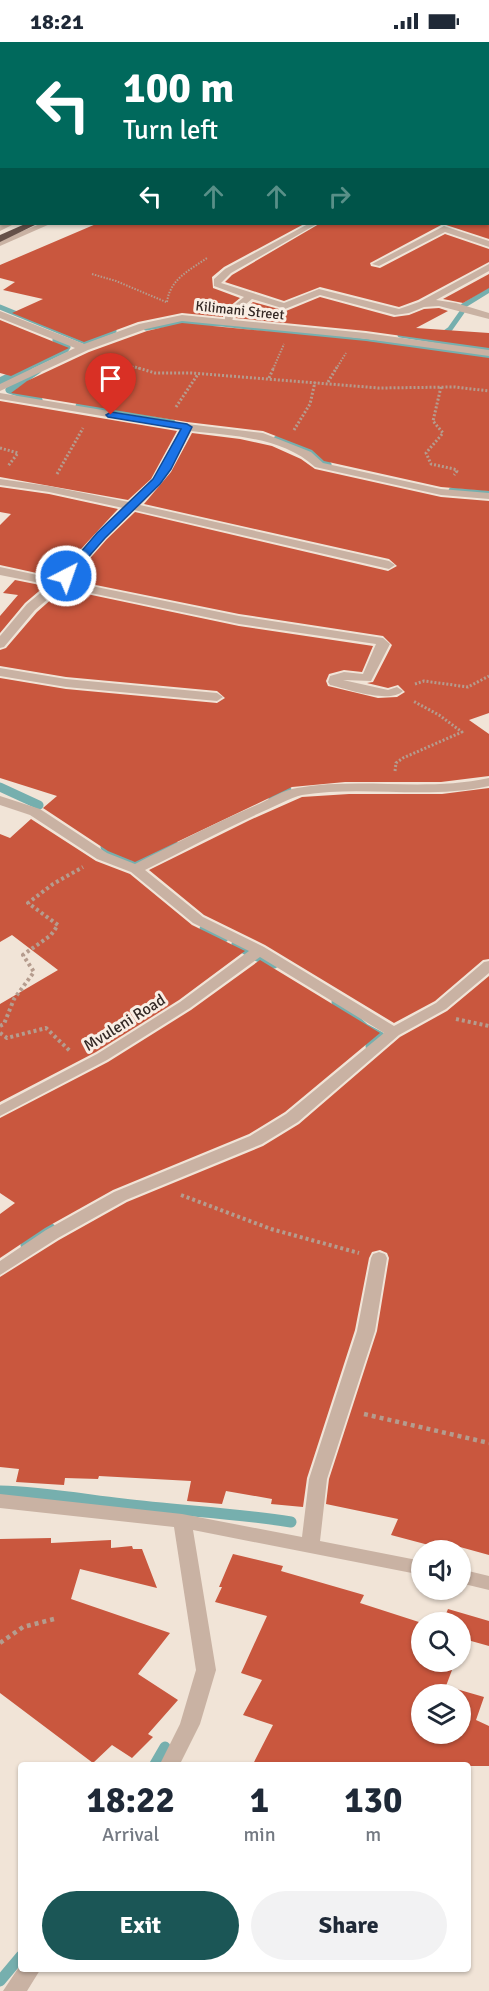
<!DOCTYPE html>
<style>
:root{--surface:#fff;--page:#f2f2f3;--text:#1f2937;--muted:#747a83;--accent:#1b5656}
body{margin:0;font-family:Signika,sans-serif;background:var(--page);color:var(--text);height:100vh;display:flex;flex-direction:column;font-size:22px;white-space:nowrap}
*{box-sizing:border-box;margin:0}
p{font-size:20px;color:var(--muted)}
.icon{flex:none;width:33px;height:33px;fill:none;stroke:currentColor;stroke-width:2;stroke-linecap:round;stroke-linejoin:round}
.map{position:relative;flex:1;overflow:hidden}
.panel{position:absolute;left:18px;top:1720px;width:453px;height:210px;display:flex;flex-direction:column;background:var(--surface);border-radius:6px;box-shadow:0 2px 4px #0004}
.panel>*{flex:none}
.guide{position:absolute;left:0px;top:0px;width:489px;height:183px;box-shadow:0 2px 4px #0004;background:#00695c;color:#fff;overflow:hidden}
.controls{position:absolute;left:411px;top:1498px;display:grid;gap:12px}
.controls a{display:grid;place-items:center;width:60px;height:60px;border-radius:50%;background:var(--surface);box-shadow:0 2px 4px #0004;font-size:30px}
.pin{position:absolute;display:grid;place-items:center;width:51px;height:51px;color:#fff;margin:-62px -26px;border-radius:50% 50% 50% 0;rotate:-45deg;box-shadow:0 0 6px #0007}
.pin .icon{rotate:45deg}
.me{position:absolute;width:66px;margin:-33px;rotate:41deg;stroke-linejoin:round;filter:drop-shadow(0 0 4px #0008)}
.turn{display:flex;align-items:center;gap:21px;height:126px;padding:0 24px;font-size:27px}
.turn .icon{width:78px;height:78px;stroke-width:2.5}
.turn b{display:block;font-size:42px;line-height:51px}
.lanes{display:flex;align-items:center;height:57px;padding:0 24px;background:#0003;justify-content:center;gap:30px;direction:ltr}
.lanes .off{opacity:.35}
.eta{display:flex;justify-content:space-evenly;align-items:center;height:102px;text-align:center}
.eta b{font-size:36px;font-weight:700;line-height:42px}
.button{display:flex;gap:12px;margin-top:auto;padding:12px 24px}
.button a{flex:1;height:69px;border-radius:36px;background:var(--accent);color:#fff;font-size:24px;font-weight:700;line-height:69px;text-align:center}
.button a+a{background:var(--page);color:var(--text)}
.status{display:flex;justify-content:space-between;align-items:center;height:42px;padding:0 30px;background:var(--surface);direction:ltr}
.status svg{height:16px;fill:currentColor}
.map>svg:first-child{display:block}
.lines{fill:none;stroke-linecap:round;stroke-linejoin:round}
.stream-far3{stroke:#76afae;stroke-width:5}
.stream-far2{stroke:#76afae;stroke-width:7}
.stream-far1{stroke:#76afae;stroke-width:9}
.stream{stroke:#76afae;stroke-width:11}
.building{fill:#c9573e;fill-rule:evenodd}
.path-far3{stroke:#b59c8e;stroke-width:2;stroke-dasharray:1.5 1.5;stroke-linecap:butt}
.path-far2{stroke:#b59c8e;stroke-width:3;stroke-dasharray:2 2;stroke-linecap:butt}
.path-far1{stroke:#b59c8e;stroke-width:4;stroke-dasharray:3 3;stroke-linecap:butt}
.path{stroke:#b59c8e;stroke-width:4.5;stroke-dasharray:4 4;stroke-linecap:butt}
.service{fill:#c9b2a3;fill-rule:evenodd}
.minor{fill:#c9b2a3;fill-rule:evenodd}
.trunk{fill:#665149;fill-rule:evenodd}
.route{fill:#1a73e8;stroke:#114b97;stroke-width:1.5}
.labels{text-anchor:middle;stroke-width:6;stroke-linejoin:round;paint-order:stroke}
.far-street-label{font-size:14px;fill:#342925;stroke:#f9eee4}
.street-label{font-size:16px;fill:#342925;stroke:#f9eee4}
</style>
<div class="status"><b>18:21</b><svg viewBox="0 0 49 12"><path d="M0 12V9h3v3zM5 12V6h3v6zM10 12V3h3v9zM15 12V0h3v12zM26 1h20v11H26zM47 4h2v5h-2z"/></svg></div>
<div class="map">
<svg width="489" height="1949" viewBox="0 0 489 1949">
<rect width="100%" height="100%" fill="#f1e4d7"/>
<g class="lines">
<g class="stream-far3">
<polyline points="463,264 489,248"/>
<polyline points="0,265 85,300 114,289"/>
<polyline points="146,286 177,281 222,282 489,314"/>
<polyline points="400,293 489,307"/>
<polyline points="440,294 450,287 462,270"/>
<polyline points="26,327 66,308 68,305 55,298"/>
</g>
<g class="stream-far2">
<polyline points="38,328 9,348 39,358"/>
<polyline points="0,339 29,325"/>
<polyline points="79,364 172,381"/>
<polyline points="277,397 314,409 319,414 319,419 328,423"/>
<polyline points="452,449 489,452"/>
</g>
<g class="stream-far1">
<polyline points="0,745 39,763"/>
<polyline points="273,756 287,748"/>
<polyline points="105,805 132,824 174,803"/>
<polyline points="202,899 204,887 224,896"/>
<polyline points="236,902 253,913 274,922"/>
<polyline points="336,960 365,986 380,994 370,1004"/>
<polyline points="25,1203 51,1186"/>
</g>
<g class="stream">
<path d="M0 1449C42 1450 81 1457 123 1462 179 1469 235 1471 291 1480"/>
<polyline points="154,1724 165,1705"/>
<polyline points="0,1939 21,1914"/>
</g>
</g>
<g class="building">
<polygon points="96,182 304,182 224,225 212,235 213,246 240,256 224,269 223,275 182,271 138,280 84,300 12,271 43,257 3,248 15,240 0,236 0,223"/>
<polygon points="319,182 489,182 489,197 443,182 370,221 371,224 380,226 445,192 489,207 489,220 418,258 399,265 320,245 284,259 225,240 232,233"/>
<polygon points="489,232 489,246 463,261 443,257"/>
<polygon points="320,255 394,275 409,273 424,267 439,266 448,269 416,286 489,291 489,306 366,289 235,276 253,260 286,269"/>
<polygon points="0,278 69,306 11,334 0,331"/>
<polygon points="182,281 366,299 489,316 489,449 441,445 324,419 312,408 263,389 187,380 11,351 27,339 89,310 147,289"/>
<polygon points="0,359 177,389 151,437 128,458 0,435"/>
<polygon points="192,391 240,397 272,404 301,417 315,427 441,455 489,459 489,671 469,678 489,692 489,734 441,740 345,740 292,745 135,820 108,809 43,766 57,754 0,736 0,636 66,647 217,661 225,656 217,649 66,635 0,624 0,608 6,606 37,570 63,547 239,584 373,604 362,630 344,628 329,632 326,639 328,644 378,656 397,655 405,650 398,643 388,646 367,641 373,640 392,603 383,594 239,572 71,538 107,497 135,470 388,529 397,524 389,517 144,462 171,430"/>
<polygon points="0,445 49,452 118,467 55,535 0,523 0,483 11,472 0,470"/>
<polygon points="15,538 45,544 25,561 0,591 0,574 18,553 3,551"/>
<polygon points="489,746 489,917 483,918 435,959 394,981 265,903 204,873 149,828 250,778 302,755 349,752 442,752"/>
<polygon points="31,777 96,819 130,832 192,883 245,909 179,958 96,1010 0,1060 0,962 58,928 12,893 0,900 0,792 10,796"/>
<polygon points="260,918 380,991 285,1070 249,1092 113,1148 45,1186 0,1216 0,1172 15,1161 0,1151 0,1076 108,1020 191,968"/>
<polygon points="489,934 489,1513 442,1500 440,1506 391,1493 398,1477 326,1462 329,1437 377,1289 389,1216 387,1211 380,1208 372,1210 369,1216 355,1288 307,1436 303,1465 271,1462 272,1457 226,1449 222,1462 187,1459 191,1439 99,1434 98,1437 65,1436 64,1443 16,1440 19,1427 0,1425 0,1235 59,1198 127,1160 263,1104 299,1082 400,995 447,969"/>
<polygon points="51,1496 51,1501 111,1498 111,1506 132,1504 133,1507 142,1507 157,1546 80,1527 71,1557 170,1591 138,1632 178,1658 148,1692 153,1695 132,1716 112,1703 93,1721 0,1651 0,1497"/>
<path d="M233 1512 283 1524 281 1529 364 1553 360 1561 422 1581V1620H455L446 1644 484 1655 476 1678 489 1684V1724H252L273 1683 243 1673 262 1638 241 1631 267 1574 215 1560 222 1545H219ZM422 1653H460V1692H422Z"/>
<polygon points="448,1567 489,1579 489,1604 464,1597 460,1607 460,1581 442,1581"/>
</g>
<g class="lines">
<g class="path-far3">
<polyline points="348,0 362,2"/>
<polyline points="221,2 232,0"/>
<polyline points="92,232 116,239 166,260"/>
<path d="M167 260C170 237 190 228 207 216"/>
<polyline points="109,318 141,327"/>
<polyline points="273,327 284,302"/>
<polyline points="336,327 346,311"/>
</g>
<g class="path-far2">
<polyline points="135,325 155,331 192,331 379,346 455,345 489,349"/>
<polyline points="269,336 274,325"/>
<polyline points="328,340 337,325"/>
<polyline points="441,345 433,379 443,391 426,411 431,422 454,427 457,429 454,433"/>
<polyline points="176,365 198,332"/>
<polyline points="294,388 310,362 315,340"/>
<polyline points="0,406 18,411 8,424"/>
<polyline points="57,432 83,386"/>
<polyline points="415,642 424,639 468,645 489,634"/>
<polyline points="395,729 396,721 403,716 462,690 439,673 413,659"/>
</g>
<g class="path-far1">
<polyline points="456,977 489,984"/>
<polyline points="0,984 4,982 14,957 34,930 23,913 51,893 58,883 28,861 53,842 83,825"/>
<polyline points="0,991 7,996 46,986 71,1010"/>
<polyline points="181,1153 271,1187 359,1211"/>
</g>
<g class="path">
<polyline points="364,1372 489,1401"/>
<polyline points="0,1601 23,1585 54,1577"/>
</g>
<g class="service">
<polygon points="408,0 417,0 407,2"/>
<rect x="488" y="48" width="1" height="5"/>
<polygon points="4,182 14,182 0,189 0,183"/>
<polygon points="40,182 50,182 0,204 0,198"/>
<polygon points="308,182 317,182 231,231 221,241 284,261 319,247 399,267 419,260 489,222 489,229 436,258 456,261 489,271 489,277 439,264 424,265 409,271 395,273 320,253 285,267 252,257 234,272 231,283 225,283 225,271 244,255 214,244 214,237 225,227"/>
<polygon points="444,184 489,199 489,205 445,190 379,224 372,222"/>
</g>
<g class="minor">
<polygon points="0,61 2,62 2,67 0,67"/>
<rect x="488" y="83" width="1" height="6"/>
<rect x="488" y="114" width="1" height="6"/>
<rect x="488" y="148" width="1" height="6"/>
<polygon points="0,269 84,302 139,282 182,273 366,291 489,308 489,314 366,297 182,279 146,287 88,308 0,349 0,342 75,306 0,276"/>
<path d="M0 351 187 382 263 391 311 410 323 421 441 447 489 451V457L441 453 315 425C282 395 234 394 191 389 175 421 166 438 140 463L389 519 395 523 389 527 134 468 105 495 67 539 239 574 383 596 390 602 371 639 343 638 388 648 397 645 403 649C390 662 347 647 330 643L328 640 330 634 344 630 363 632 376 602 239 582 62 545 35 568 4 605 0 606V594L27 562 50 543 0 533V525L56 537 97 491 123 466 49 450 0 443V437L49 444 129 460 153 438 180 387 0 357Z"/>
<polygon points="0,626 66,637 217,651 223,655 217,659 66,645 0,634"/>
<path d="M489 736V744C427 758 364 743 302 753 290 756 276 764 264 769 224 787 185 808 145 828L203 875 264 905 394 984 436 961 484 920 489 919V931L446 967 399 993 298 1080 262 1102 126 1158 58 1196 0 1233V1219L46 1188 114 1150 250 1094 286 1072 384 991 260 915 190 966 107 1018 0 1074V1063L97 1012 180 960 249 909 193 881 131 830 97 817 30 773 0 763V754L40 767 107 811 135 822C176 801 217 780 259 762 271 756 284 748 297 746 361 735 425 750 489 736Z"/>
<polygon points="379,1210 385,1212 387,1216 375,1289 327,1437 320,1499 422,1519 422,1533 193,1488 216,1628 200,1682 179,1724 159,1724 180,1682 196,1628 174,1485 0,1466 0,1452 182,1472 302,1495 309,1437 357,1289 371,1216 373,1212"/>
<polygon points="460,1527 489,1534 489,1548 460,1541"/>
<polygon points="21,1922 21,1928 40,1928 27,1949 3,1949"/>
</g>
<g class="trunk">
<polygon points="393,0 404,0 392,2"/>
<polygon points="440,0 451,0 439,2"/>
<polygon points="0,168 2,168 0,175"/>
<polygon points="25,182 37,182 0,200 0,193"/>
</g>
</g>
<polygon class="route" points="111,370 187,382 192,385 171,427 160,442 105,496 70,536 62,536 62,532 97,491 153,437 181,387 108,375 106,373"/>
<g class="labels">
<g class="far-street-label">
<text transform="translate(240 268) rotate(6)" y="5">Kilimani Street</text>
</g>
<g class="street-label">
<text transform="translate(124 980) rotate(-32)" y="6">Mvuleni Road</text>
</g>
</g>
</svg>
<div class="controls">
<a><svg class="icon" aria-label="sound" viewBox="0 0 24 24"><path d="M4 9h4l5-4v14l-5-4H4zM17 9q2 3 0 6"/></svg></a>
<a><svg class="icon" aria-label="search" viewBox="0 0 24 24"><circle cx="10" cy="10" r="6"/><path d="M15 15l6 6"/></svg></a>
<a><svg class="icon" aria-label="layers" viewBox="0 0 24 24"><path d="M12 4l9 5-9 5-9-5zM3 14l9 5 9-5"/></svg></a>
</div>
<div class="pin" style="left:111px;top:373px;background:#d93025"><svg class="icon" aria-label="arrive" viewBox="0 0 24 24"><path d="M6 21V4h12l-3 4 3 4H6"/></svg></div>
<svg class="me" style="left:66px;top:534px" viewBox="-20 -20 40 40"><circle r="17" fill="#1a73e8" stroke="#fff" stroke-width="3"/><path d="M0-11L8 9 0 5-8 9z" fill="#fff"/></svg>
<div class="guide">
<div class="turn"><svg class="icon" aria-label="left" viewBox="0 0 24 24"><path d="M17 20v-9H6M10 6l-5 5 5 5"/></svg><div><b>100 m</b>Turn left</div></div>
<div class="lanes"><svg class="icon" aria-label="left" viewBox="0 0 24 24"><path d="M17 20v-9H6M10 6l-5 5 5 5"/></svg><svg class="icon off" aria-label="ahead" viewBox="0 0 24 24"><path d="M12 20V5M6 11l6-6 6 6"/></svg><svg class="icon off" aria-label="ahead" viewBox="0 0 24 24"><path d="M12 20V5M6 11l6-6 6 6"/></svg><svg class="icon off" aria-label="right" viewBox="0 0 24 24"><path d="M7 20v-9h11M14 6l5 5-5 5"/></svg></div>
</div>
<section class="panel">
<div class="eta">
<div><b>18:22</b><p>Arrival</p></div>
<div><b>1</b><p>min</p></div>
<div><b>130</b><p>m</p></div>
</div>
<div class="button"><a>Exit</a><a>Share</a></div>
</section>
</div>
